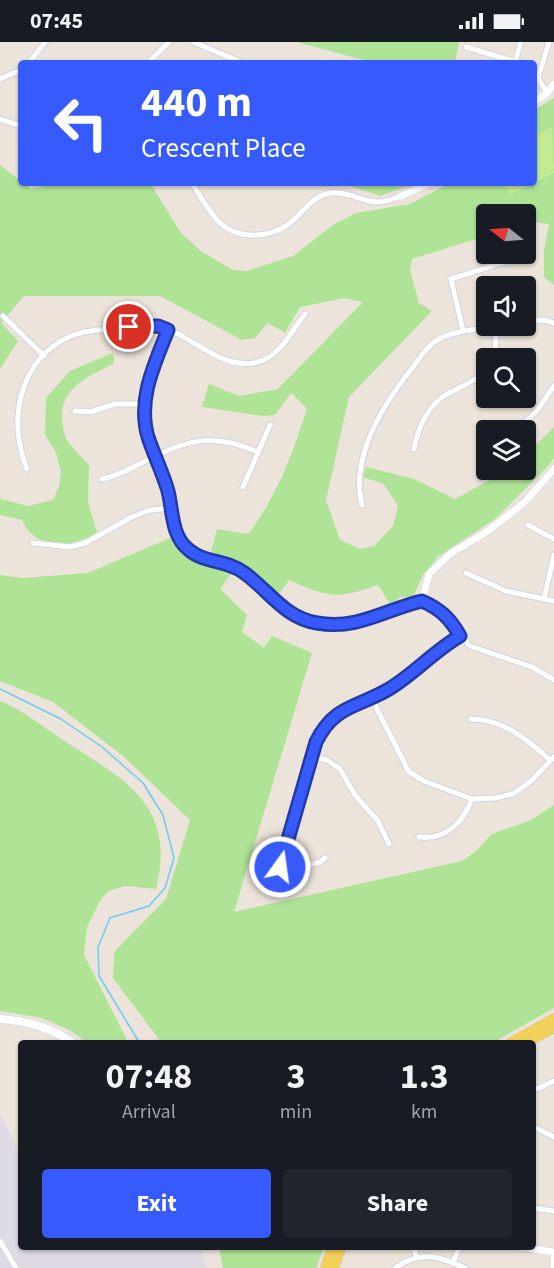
<!DOCTYPE html>
<style>
:root{--surface:#171b24;--page:#20242c;--text:#f1f3f6;--muted:#9ea1a6;--accent:#375afc}
body{margin:0;font-family:"Source Sans 3",sans-serif;background:var(--page);color:var(--text);height:100vh;display:flex;flex-direction:column;font-size:22px;white-space:nowrap}
*{box-sizing:border-box;margin:0}
p{font-size:20px;color:var(--muted)}
.icon{flex:none;width:33px;height:33px;fill:none;stroke:currentColor;stroke-width:2;stroke-linecap:round;stroke-linejoin:round}
.map{position:relative;flex:1;overflow:hidden}
.side{position:absolute;left:18px;top:998px;width:518px;height:210px;display:flex;flex-direction:column;background:var(--surface);border-radius:6px;box-shadow:0 2px 4px #0004}
.side>*{flex:none}
.top-card{position:absolute;left:18px;top:18px;width:519px;height:126px;border-radius:6px;box-shadow:0 2px 4px #0004;background:#375afc;color:#fff;overflow:hidden}
.needle{width:39px;rotate:287deg}
.buttons{position:absolute;left:476px;top:162px;display:grid;gap:12px}
.buttons a{display:grid;place-items:center;width:60px;height:60px;border-radius:6px;background:var(--surface);box-shadow:0 2px 4px #0004;font-size:30px}
.pin{position:absolute;display:grid;place-items:center;width:51px;height:51px;color:#fff;margin:-26px;border:3px solid #fff;border-radius:50%;box-shadow:0 2px 6px #0007}
.me{position:absolute;width:66px;margin:-33px;rotate:14deg;stroke-linejoin:round;filter:drop-shadow(0 0 4px #0008)}
.turn{display:flex;align-items:center;gap:21px;height:126px;padding:0 24px;font-size:27px}
.turn .icon{width:78px;height:78px;stroke-width:2.5}
.turn b{display:block;font-size:42px;line-height:51px}
.eta{display:flex;justify-content:space-evenly;align-items:center;height:102px;text-align:center}
.eta b{font-size:36px;font-weight:700;line-height:42px}
.cta{display:flex;gap:12px;margin-top:auto;padding:12px 24px}
.cta a{flex:1;height:69px;border-radius:6px;background:var(--accent);color:#fff;font-size:24px;font-weight:700;line-height:69px;text-align:center}
.cta a+a{background:var(--page);color:var(--text)}
.status{display:flex;justify-content:space-between;align-items:center;height:42px;padding:0 30px;background:var(--surface);direction:ltr}
.status svg{height:16px;fill:currentColor}
.map>svg:first-child{display:block}
.industrial{fill:#dedbe4}
.green{fill:#afe396}
.pitch{fill:#c4eb91}
.lines{fill:none;stroke-linecap:round;stroke-linejoin:round}
.stream{stroke:#6bcbf0;stroke-width:1.5}
.minor-casing{stroke:#d0d3e2;stroke-width:7}
.tertiary-casing{stroke:#d0d3e2;stroke-width:8}
.secondary-casing{stroke:#d0d3e2;stroke-width:9}
.primary-casing{stroke:#c7c7c7;stroke-width:10}
.minor{stroke:#fff;stroke-width:5}
.tertiary{stroke:#fff;stroke-width:7}
.secondary{stroke:#fff;stroke-width:8}
.primary{stroke:#f2d059;stroke-width:9}
.route-casing{stroke:#243aa4;stroke-width:15}
.route{stroke:#375afc;stroke-width:10}
</style>
<div class="status"><b>07:45</b><svg viewBox="0 0 49 12"><path d="M0 12V9h3v3zM5 12V6h3v6zM10 12V3h3v9zM15 12V0h3v12zM26 1h20v11H26zM47 4h2v5h-2z"/></svg></div>
<div class="map">
<svg width="554" height="1226" viewBox="0 0 554 1226">
<rect width="100%" height="100%" fill="#ece4da"/>
<polygon class="industrial" points="0,1072 21,1113 21,1204 201,1205 206,1226 0,1226"/>
<g class="green">
<polygon points="297,0 459,0 455,21 374,21"/>
<path d="M554 56V243L544 235V208L549 182 534 180 525 183V172H486V194L412 217 410 229 419 261 432 269 349 355 326 458 340 498 360 507 374 504 393 484 398 464 384 442 363 435 366 425 414 437 455 457 508 428H525V414L554 385V416L549 423 495 477 439 514 423 533 413 555H401L390 562 378 543C338 557 328 556 289 538L277 555 248 526 211 511 217 487 248 492C277 455 293 411 307 366L291 351 275 373 263 374 202 365 209 342 239 354 278 347 363 260 344 256 300 265 285 291 268 281 255 296 242 298 160 254H24L1 281 18 299 0 327V123L31 147 59 141H150L181 191 202 210 233 228 247 229 293 214 333 183 356 171 410 162 450 141H534V68Z"/>
<polygon points="342,141 415,141 380,154"/>
<path d="M113 311 114 321C91 334 61 344 62 375 63 383 63 391 67 398 73 407 82 415 89 423L88 461 97 490C74 506 35 509 22 478L0 473V454L1 457 28 464 53 458 59 444 61 430 56 411 45 392 46 356 70 329Z"/>
<path d="M170 496C188 518 205 524 232 530L220 547 247 573 242 590 264 606 272 594 312 611 234 870 462 819 476 809 492 792 531 778 554 763V966L494 1000H161L113 936 114 910 166 857 190 778 123 714 53 660 0 639V533L22 536 88 531Z"/>
<path d="M0 659C22 667 43 685 63 698 125 738 177 763 156 847L125 844 109 849 101 857 87 885 84 913 128 1000H86L71 989 42 976 0 969Z"/>
<polygon points="219,1205 219,1204 324,1205 316,1226 223,1226"/>
</g>
<polygon class="pitch" points="552,85 554,131 511,152 503,141 534,141 534,94"/>
<g class="lines">
<polyline class="stream" points="0,647 61,677 102,705 143,741 163,773 174,816 165,846 149,864 110,876 98,905 99,934 139,1000"/>
<defs>
<g id="minor">
<polyline points="193,0 243,21"/>
<polyline points="466,5 520,21"/>
<polyline points="515,20 521,0"/>
<polyline points="29,21 45,0"/>
<polyline points="148,21 169,0"/>
<polyline points="0,37 21,28"/>
<polyline points="547,51 538,36 549,0"/>
<polyline points="0,77 21,84"/>
<path d="M192 141C200 154 208 168 218 179 236 198 270 197 290 181 303 171 312 154 330 151 345 149 360 158 375 160 384 161 392 157 401 154"/>
<polyline points="3,274 44,314"/>
<polyline points="525,279 544,278 554,281"/>
<path d="M168 288C154 323 136 360 149 398 155 415 163 432 168 449 173 469 171 494 189 508 204 521 227 518 243 530 268 548 284 576 317 581 358 588 384 568 422 559L438 566 470 604 532 625 554 638"/>
<polyline points="463,289 451,237 511,218"/>
<polyline points="495,316 496,284"/>
<polyline points="75,369 90,370 115,362 145,362"/>
<polyline points="517,388 536,370 554,344"/>
<path d="M414 407C418 386 428 362 449 351 462 344 474 340 486 329"/>
<polyline points="480,411 486,409"/>
<path d="M27 427C7 378 19 317 71 294 85 288 100 288 116 286 128 285 144 281 157 284 190 291 218 327 254 321 279 317 290 291 305 272"/>
<path d="M102 437C122 433 136 423 154 415 193 395 218 393 258 410"/>
<polyline points="243,445 270,383"/>
<path d="M362 463C350 415 384 361 413 325 419 317 426 306 434 300 455 287 477 288 501 284"/>
<polyline points="528,483 554,497"/>
<polyline points="33,501 70,505 85,501 134,474 151,468 171,466"/>
<polyline points="466,531 506,549 554,559"/>
<polyline points="544,557 554,513"/>
<polyline points="371,655 409,730 424,739 472,757 495,756 513,752 530,740 554,715"/>
<path d="M471 677C503 677 528 698 550 718"/>
<polyline points="312,714 327,718 340,727 355,753 378,779 389,802"/>
<path d="M419 795C446 798 463 781 472 757"/>
<path d="M325 816 320 820 285 830 280 825 316 700C334 663 356 666 389 647 414 632 434 609 460 594"/>
<polyline points="532,1049 554,1039"/>
<polyline points="532,1084 554,1095"/>
<polyline points="532,1166 554,1169"/>
<polyline points="0,1199 16,1226"/>
<polyline points="413,1204 416,1214"/>
<polyline points="553,1210 553,1226"/>
<polyline points="453,1220 460,1204"/>
<path d="M395 1226C420 1208 439 1214 465 1226"/>
</g>
<g id="tertiary">
<polyline points="534,60 547,51 554,42"/>
<polyline points="401,154 430,141"/>
<polyline points="422,559 429,532 451,511 485,491 524,461 554,427"/>
<polyline points="515,1204 554,1210"/>
</g>
<path id="secondary" d="M0 977C28 979 49 985 72 1000"/>
<g id="primary">
<polyline points="511,1000 554,976"/>
<polyline points="528,1000 554,986"/>
<polyline points="325,1226 333,1204"/>
<polyline points="334,1226 342,1204"/>
</g>
</defs>
<use href="#minor" class="minor-casing"/>
<use href="#tertiary" class="tertiary-casing"/>
<use href="#secondary" class="secondary-casing"/>
<use href="#primary" class="primary-casing"/>
<use href="#minor" class="minor"/>
<use href="#tertiary" class="tertiary"/>
<use href="#secondary" class="secondary"/>
<use href="#primary" class="primary"/>
</g>
<g class="lines">
<defs>
<path id="route" d="M129 285 158 284 168 288C154 323 136 360 149 398 155 415 163 432 168 449 173 469 171 494 189 508 204 521 227 518 243 530 268 547 284 576 317 581 358 588 384 568 422 559 440 567 450 576 460 594 434 609 414 632 389 647 357 666 334 663 316 700L280 825"/>
</defs>
<use href="#route" class="route-casing"/>
<use href="#route" class="route"/>
</g>
</svg>
<div class="buttons">
<a><svg class="needle" viewBox="-14 -14 28 28"><path d="M0-13l5 13h-10z" fill="#e53935"/><path d="M0 13l5-13h-10z" fill="#9ea1a6"/></svg></a>
<a><svg class="icon" aria-label="sound" viewBox="0 0 24 24"><path d="M4 9h4l5-4v14l-5-4H4zM17 9q2 3 0 6"/></svg></a>
<a><svg class="icon" aria-label="search" viewBox="0 0 24 24"><circle cx="10" cy="10" r="6"/><path d="M15 15l6 6"/></svg></a>
<a><svg class="icon" aria-label="layers" viewBox="0 0 24 24"><path d="M12 4l9 5-9 5-9-5zM3 14l9 5 9-5"/></svg></a>
</div>
<div class="pin" style="left:129px;top:285px;background:#d93025"><svg class="icon" aria-label="arrive" viewBox="0 0 24 24"><path d="M6 21V4h12l-3 4 3 4H6"/></svg></div>
<svg class="me" style="left:280px;top:825px" viewBox="-20 -20 40 40"><circle r="17" fill="#375afc" stroke="#fff" stroke-width="3"/><path d="M0-11L8 9 0 5-8 9z" fill="#fff"/></svg>
<div class="top-card">
<div class="turn"><svg class="icon" aria-label="left" viewBox="0 0 24 24"><path d="M17 20v-9H6M10 6l-5 5 5 5"/></svg><div><b>440 m</b>Crescent Place</div></div>
</div>
<section class="side">
<div class="eta">
<div><b>07:48</b><p>Arrival</p></div>
<div><b>3</b><p>min</p></div>
<div><b>1.3</b><p>km</p></div>
</div>
<div class="cta"><a>Exit</a><a>Share</a></div>
</section>
</div>
